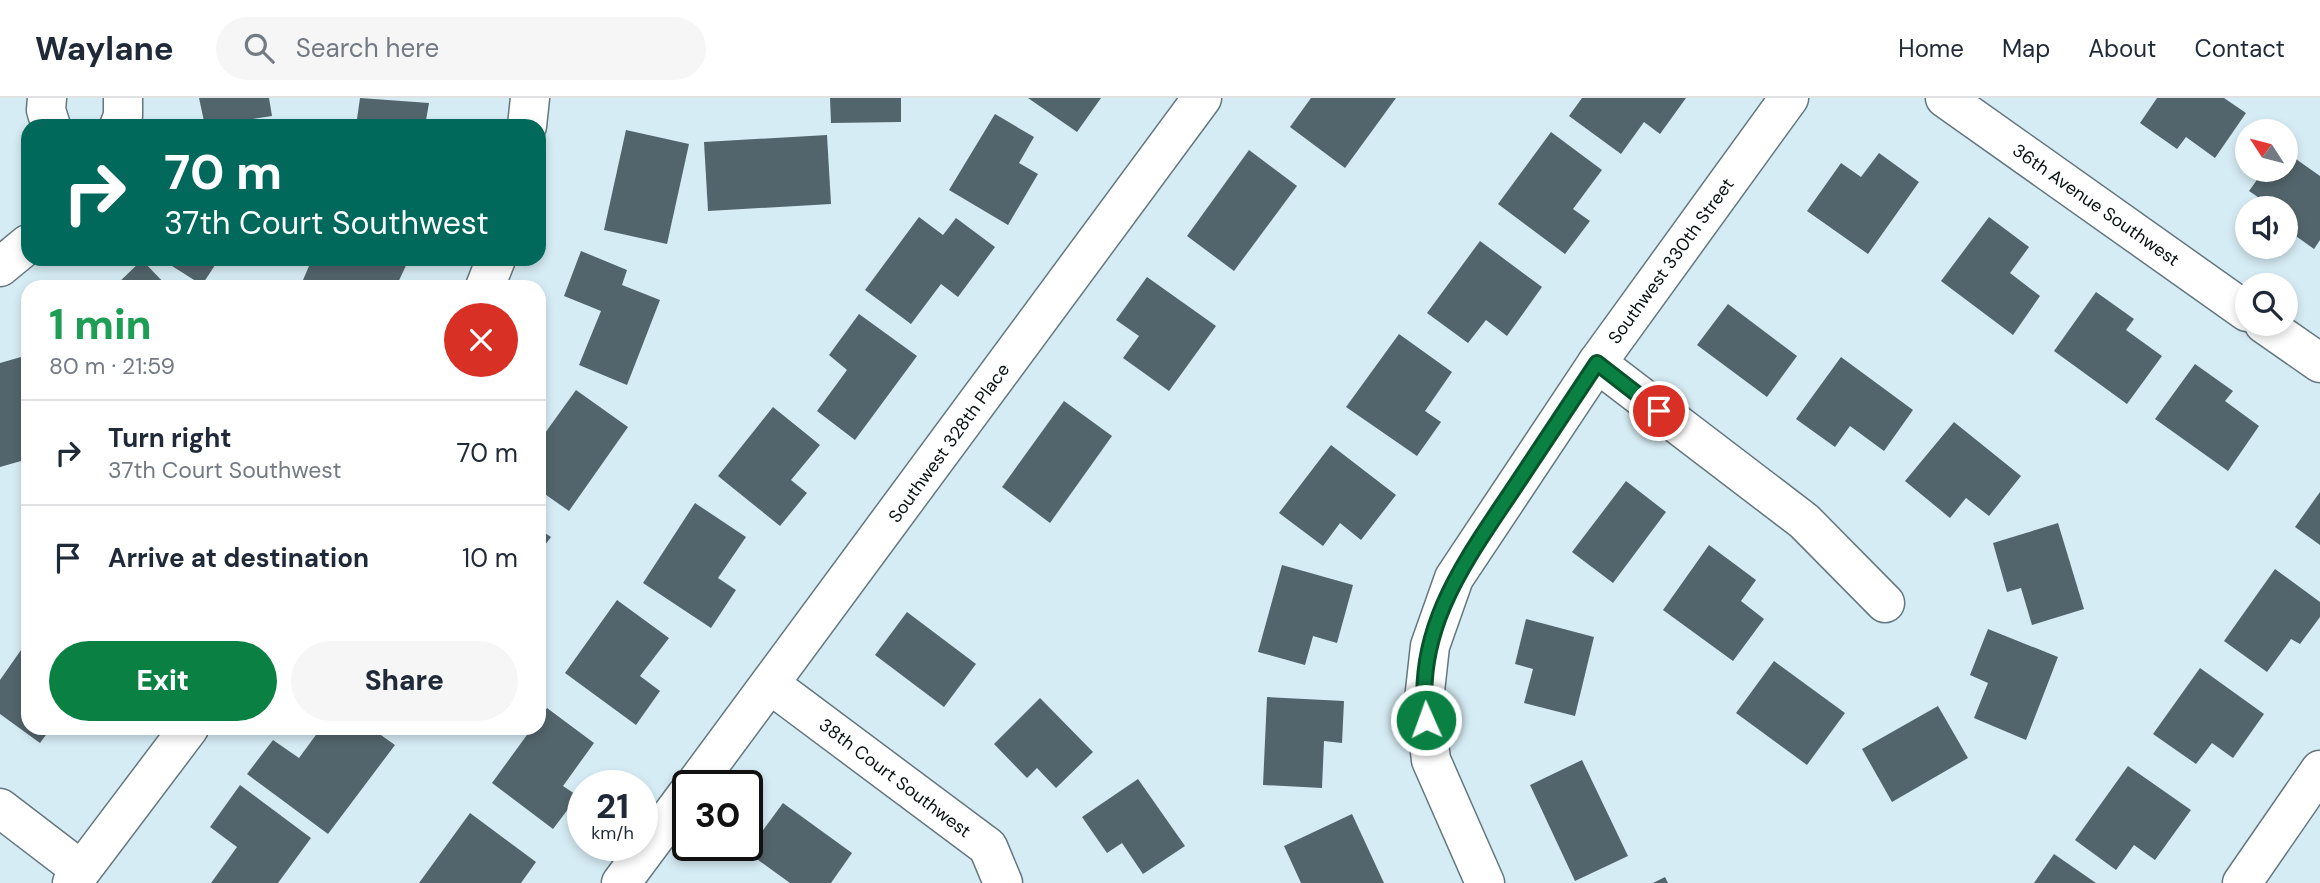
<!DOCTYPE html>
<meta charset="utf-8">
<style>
:root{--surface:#fff;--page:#f6f6f7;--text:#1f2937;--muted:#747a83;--line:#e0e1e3;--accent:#0b8043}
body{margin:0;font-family:"DM Sans",sans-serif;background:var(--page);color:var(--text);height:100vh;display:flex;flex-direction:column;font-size:26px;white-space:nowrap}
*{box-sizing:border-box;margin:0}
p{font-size:23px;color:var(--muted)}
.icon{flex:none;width:38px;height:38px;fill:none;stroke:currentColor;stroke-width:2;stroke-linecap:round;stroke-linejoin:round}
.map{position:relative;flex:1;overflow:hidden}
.details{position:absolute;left:21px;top:182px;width:525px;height:455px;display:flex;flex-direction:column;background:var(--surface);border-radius:21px;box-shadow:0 4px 10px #0003}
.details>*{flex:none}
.top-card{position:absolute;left:21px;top:21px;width:525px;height:147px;border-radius:21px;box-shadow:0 4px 10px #0003;background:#00695c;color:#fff;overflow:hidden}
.needle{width:46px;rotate:306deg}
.fabs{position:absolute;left:2235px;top:21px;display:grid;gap:14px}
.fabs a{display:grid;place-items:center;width:63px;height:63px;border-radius:50%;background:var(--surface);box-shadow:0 4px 10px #0003;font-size:35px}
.speed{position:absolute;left:567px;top:672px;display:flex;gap:14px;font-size:35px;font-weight:700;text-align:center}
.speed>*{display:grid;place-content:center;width:91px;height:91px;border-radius:50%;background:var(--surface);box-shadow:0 4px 10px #0003;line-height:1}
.speed small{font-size:18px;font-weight:400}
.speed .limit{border:4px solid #111;border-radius:10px;background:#fff;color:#111}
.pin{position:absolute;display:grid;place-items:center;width:60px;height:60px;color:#fff;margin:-30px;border:4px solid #fff;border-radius:50%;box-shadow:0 2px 7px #0007}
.me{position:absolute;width:77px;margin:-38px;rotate:358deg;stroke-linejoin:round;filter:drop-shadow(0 0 5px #0008)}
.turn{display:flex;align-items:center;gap:24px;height:147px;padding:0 28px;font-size:32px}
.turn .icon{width:91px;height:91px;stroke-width:2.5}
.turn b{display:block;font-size:49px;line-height:60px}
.round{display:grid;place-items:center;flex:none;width:74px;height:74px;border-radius:37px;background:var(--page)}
.head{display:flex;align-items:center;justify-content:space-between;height:119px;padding:0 28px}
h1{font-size:42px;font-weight:800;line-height:52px;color:#1e9e55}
.primary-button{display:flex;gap:14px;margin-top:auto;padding:14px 28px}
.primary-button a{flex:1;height:80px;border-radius:42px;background:var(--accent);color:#fff;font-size:28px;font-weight:800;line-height:80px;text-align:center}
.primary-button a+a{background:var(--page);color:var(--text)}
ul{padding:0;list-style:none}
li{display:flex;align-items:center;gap:21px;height:105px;padding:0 28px;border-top:2px solid var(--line)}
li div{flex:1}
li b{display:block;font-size:26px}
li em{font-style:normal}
header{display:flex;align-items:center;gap:42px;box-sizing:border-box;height:98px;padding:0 35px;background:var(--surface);border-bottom:2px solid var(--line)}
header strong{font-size:33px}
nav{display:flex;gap:38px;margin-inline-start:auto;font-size:24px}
.search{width:490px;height:63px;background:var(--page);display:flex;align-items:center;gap:18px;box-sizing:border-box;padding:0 24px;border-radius:38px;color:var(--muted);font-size:26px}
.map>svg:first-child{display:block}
.building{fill:#53656c}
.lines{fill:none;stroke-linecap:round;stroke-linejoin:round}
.minor-casing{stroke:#64777e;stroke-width:41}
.minor{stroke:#fff;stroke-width:38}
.route-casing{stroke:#07532c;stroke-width:18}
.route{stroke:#0b8043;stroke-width:12}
.labels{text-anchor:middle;stroke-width:5;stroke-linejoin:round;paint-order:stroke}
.street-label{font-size:18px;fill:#081012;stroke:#fff}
</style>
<header>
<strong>Waylane</strong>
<div class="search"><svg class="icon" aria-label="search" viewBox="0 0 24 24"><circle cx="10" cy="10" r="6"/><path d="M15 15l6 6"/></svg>Search here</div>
<nav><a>Home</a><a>Map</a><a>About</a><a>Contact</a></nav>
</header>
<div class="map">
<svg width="2320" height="785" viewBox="0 0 2320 785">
<rect width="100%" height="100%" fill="#d6ecf4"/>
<g class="building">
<polygon points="199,0 269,0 272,18 205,28"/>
<polygon points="360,0 429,5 425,28 356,28"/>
<polygon points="830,0 901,0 901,24 831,25"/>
<polygon points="1028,0 1101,0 1077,34"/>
<polygon points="1311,0 1396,0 1345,70 1290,29"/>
<polygon points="1582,0 1686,0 1660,36 1644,24 1621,56 1569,18"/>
<polygon points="2157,0 2224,0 2246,15 2215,60 2186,39 2177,51 2140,25"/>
<polygon points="995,16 1034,39 1019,65 1038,76 1008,127 949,92"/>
<polygon points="626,32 689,46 667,146 604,132"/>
<polygon points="1551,34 1602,72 1573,111 1590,123 1565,156 1498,106"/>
<polygon points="827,37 831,106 708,113 704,44"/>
<polygon points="1249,52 1297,88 1234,173 1187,138"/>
<polygon points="2286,54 2320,78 2320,142 2314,151 2286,131 2286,110 2274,110 2249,93 2264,72 2286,72"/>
<polygon points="1879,55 1919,84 1868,156 1807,113 1841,65 1861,79"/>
<polygon points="919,119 943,137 956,120 995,149 958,199 941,186 911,226 865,192"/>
<polygon points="1989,119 2029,149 2010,175 2040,198 2013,237 1941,183"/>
<polygon points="1480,143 1542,189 1507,238 1486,222 1468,245 1427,215"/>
<polygon points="581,153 627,172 622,187 660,202 627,287 579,267 601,213 564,198"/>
<polygon points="161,161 219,161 202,187"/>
<polygon points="312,161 409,161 396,189 300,189"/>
<polygon points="142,162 168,189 114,189"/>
<polygon points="1147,179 1216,228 1169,293 1123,260 1139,238 1116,222"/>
<polygon points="2096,194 2134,221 2126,232 2162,258 2127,306 2054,253"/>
<polygon points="1728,206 1797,258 1767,299 1697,247"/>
<polygon points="859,216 917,258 855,342 817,313 847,272 829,257"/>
<polygon points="1399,236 1452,274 1425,313 1441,324 1417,358 1346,309"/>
<polygon points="28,257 28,361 0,369 0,265"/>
<polygon points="1841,259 1913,312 1884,353 1850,328 1835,349 1796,321"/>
<polygon points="2195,266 2233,293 2225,303 2259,328 2228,373 2155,321"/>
<polygon points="576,292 628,329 569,413 539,392 539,331 545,335"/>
<polygon points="1064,303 1112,338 1050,425 1002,389"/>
<polygon points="773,309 820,347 791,382 807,395 780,428 718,378"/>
<polygon points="1954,324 2021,378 1989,418 1966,400 1950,420 1905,383"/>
<polygon points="1331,347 1396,397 1361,442 1340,425 1323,448 1279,415"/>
<polygon points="1626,383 1666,414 1613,485 1572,454"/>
<polygon points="2320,394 2320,447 2295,429"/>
<polygon points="695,405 746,439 718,480 736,492 711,530 643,485"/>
<polygon points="2058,425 2084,511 2032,527 2021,490 2007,494 1993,445"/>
<polygon points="539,431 551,439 539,455"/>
<polygon points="1709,447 1756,482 1741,503 1764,521 1733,563 1663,512"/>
<polygon points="1282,467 1353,487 1337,545 1313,538 1305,567 1258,554"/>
<polygon points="2275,471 2320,504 2320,519 2300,546 2291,541 2267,574 2224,543"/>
<polygon points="617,502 669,540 640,578 660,593 636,627 565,575"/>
<polygon points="907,514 976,566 944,609 875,557"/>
<polygon points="1526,521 1594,539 1575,618 1524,605 1533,571 1515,566"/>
<polygon points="1988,531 2058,559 2026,642 1974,620 1988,585 1970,577"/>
<polygon points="28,542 28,630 51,630 40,645 0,616 0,582"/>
<polygon points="1774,563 1845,615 1807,667 1736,615"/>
<polygon points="2200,570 2264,616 2233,660 2212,645 2196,666 2153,636"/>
<polygon points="1267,599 1344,603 1342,645 1324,643 1322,690 1263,687"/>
<polygon points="1040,600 1093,654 1056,690 1037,670 1027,680 994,646"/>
<polygon points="1938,608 1968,660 1892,704 1862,651"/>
<polygon points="547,610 594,645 563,688 578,698 553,731 492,685 532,630 539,630 539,621"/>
<polygon points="321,630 371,630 395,647 328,736 247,676 273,642 299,660"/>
<polygon points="1582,662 1628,758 1575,783 1530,687"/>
<polygon points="2128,668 2191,712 2155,762 2134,747 2116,772 2075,742"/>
<polygon points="1138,681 1185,748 1143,776 1122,745 1107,755 1082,719"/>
<polygon points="240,687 311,740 278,785 211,785 237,749 210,729"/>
<polygon points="783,705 852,755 831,785 790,785 747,754"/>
<polygon points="470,715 536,764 521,785 419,785"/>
<polygon points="1352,716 1384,785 1301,785 1284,748"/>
<polygon points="2054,756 2096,785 2034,785"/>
<polygon points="1665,779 1668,785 1653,785"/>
</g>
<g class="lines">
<defs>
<g id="minor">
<polyline points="47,0 46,12 51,28"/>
<polyline points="1945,0 2247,214"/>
<polyline points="119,28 123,18 123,0"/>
<polyline points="527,28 530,0"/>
<polyline points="0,169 28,146"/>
<polyline points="485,189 496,161"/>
<polyline points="2264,226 2320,265"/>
<polyline points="1597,265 1804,423 1885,505"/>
<polyline points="771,587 988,749 1003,785"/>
<polyline points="694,688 1202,0"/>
<polyline points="0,710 81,772"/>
<polyline points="72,785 189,630"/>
<polyline points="621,785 688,695"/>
<polyline points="1485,785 1431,662 1424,602 1430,548 1454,480 1597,265 1789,0"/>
<polyline points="2242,785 2320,672"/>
</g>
</defs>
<use href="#minor" class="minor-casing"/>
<use href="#minor" class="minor"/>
</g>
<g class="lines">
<defs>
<path id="route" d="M1426 622C1414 530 1466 462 1514 390 1542 348 1569 307 1597 265L1659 313"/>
</defs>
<use href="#route" class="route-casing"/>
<use href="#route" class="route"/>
</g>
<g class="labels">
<g class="street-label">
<text transform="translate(2096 107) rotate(35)" y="6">36th Avenue Southwest</text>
<text transform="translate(1671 163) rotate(-54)" y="6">Southwest 330th Street</text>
<text transform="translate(949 345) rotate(-54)" y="6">Southwest 328th Place</text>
<text transform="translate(895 680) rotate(37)" y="6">38th Court Southwest</text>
</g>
</g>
</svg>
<div class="fabs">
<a><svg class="needle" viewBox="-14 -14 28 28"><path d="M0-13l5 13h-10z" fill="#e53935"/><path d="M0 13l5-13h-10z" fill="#747a83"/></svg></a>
<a><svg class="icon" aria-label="sound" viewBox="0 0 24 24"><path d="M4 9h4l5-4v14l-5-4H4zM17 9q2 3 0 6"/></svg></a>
<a><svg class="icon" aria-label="search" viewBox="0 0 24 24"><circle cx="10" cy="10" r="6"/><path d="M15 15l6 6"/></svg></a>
</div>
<div class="speed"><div>21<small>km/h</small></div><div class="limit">30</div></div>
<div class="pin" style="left:1659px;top:313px;background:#d93025"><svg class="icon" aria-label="arrive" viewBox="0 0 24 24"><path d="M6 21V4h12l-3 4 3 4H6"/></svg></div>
<svg class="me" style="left:1426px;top:622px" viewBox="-20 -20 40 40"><circle r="17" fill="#0b8043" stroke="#fff" stroke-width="3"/><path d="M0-11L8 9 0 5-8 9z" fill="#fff"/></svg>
<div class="top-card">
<div class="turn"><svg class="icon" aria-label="right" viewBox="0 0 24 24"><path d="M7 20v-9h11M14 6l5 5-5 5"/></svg><div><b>70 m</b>37th Court Southwest</div></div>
</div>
<section class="details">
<div class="head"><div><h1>1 min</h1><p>80 m · 21:59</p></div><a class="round" style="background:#d93025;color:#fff"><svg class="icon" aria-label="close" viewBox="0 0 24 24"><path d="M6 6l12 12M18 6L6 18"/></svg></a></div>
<ul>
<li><svg class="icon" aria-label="right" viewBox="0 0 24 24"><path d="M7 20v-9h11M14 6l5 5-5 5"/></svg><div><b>Turn right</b><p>37th Court Southwest</p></div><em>70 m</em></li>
<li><svg class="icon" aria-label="arrive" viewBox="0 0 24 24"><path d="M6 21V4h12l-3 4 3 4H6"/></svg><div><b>Arrive at destination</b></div><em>10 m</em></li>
</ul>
<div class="primary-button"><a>Exit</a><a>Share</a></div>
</section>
</div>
